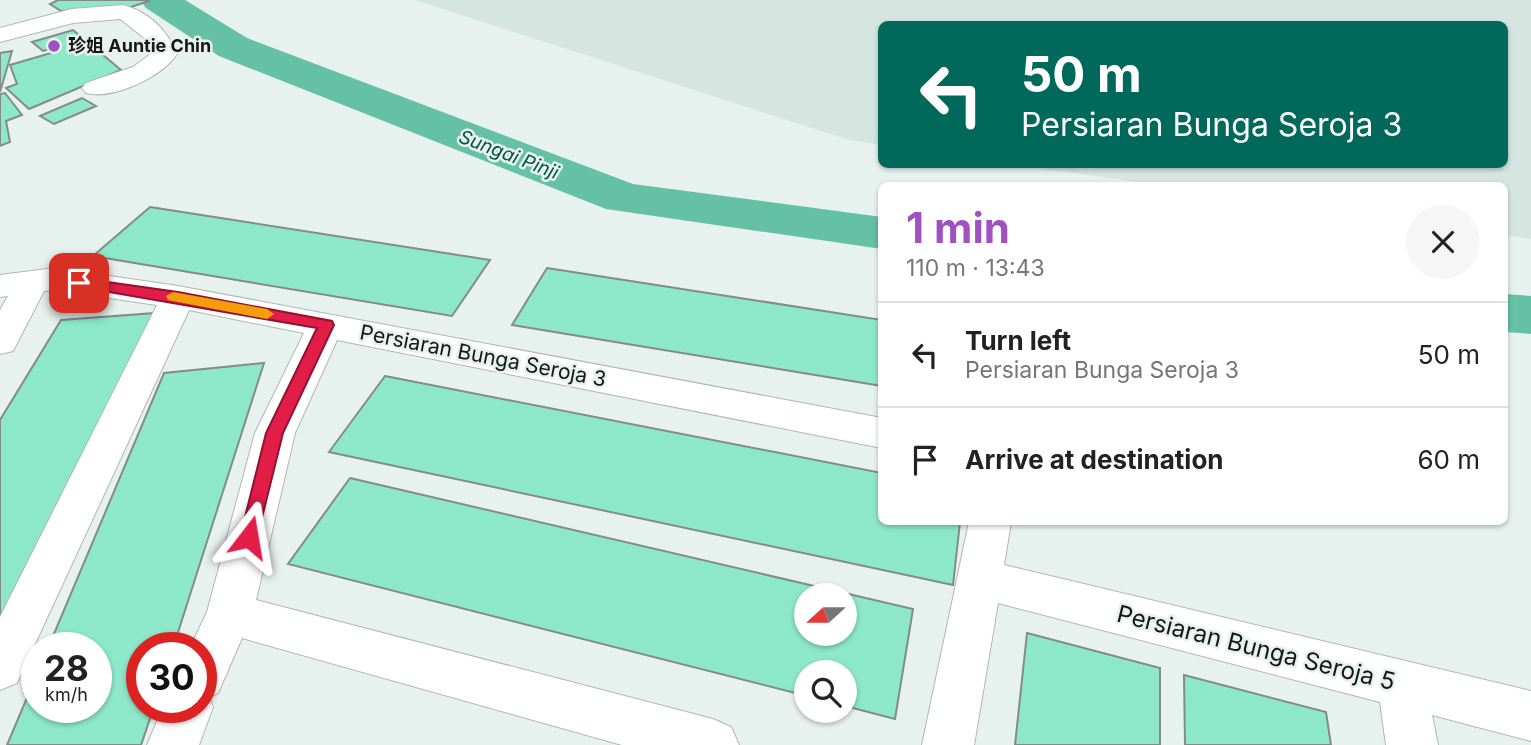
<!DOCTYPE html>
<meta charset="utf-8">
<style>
:root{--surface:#fff;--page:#f6f6f6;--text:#222;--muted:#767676;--line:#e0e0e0;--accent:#9f50c1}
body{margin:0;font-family:Inter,"Noto Sans SC",sans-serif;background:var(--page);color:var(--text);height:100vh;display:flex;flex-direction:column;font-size:26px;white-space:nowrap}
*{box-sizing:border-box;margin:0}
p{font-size:23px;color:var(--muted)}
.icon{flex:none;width:38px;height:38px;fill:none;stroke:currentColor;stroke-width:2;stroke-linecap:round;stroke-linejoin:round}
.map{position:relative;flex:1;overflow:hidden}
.panel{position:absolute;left:878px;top:182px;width:630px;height:343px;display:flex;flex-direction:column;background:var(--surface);border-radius:10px;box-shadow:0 2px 5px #0004}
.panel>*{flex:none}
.banner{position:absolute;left:878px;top:21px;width:630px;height:147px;border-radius:10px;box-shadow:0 2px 5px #0004;background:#00695c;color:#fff;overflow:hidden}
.needle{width:46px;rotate:249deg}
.tools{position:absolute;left:794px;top:583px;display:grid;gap:14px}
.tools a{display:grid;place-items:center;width:63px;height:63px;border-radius:50%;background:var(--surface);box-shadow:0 2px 5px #0004;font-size:35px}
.speed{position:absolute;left:21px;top:632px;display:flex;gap:14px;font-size:35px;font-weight:700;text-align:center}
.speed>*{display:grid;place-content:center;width:91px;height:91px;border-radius:50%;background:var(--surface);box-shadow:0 2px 5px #0004;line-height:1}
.speed small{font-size:18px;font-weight:400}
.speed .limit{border:10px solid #d22;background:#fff;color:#111}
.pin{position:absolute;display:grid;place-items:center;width:60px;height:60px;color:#fff;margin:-30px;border-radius:14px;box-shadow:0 4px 10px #0006}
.me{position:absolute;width:77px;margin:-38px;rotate:14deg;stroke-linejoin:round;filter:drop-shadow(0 0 5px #0008)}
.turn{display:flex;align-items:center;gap:24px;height:147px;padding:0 28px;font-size:32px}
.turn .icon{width:91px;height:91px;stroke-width:2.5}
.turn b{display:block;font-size:49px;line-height:60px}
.round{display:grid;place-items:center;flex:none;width:74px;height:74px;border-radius:37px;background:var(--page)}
.head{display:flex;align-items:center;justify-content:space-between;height:119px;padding:0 28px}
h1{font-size:42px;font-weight:700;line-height:52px;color:var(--accent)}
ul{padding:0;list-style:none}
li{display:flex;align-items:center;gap:21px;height:105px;padding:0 28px;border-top:2px solid var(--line)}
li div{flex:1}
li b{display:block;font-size:26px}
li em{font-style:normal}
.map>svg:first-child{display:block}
.built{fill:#d4e6df}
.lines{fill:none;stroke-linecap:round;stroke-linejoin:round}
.river{fill:#65c1a4;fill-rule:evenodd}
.building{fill:#8ce8c9;stroke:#838c88;stroke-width:2;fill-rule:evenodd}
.street-casing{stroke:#afb8b5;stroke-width:2}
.street{fill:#fff;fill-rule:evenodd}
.route{fill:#e11d48;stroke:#92132f;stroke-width:2}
.slow{fill:#f59e0b}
.poi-dot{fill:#9f50c1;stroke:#e7f1ed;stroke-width:2.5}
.labels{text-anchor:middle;stroke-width:5;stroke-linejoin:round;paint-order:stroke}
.far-poi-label{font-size:18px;font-weight:bold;fill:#151817;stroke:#e7f1ed;text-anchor:start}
.far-water-label{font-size:19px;font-style:italic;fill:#005340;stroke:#e7f1ed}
.street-label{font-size:21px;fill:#151817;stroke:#e7f1ed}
.near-street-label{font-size:24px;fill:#151817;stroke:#e7f1ed}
</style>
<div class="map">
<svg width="1531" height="745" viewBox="0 0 1531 745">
<rect width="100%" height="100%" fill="#e7f1ed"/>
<polygon class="built" points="415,0 1531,0 1531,239 1505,235 1505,186 1164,186 1019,165 1505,164 1505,24 882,24 882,145 849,140"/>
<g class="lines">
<g class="river">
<polygon points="140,0 185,0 247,38 633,184 882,217 882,249 606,209 219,56 146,8"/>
<polygon points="1505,294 1531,296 1531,334 1505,332"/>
</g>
</g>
<g class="building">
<polygon points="58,0 148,0 149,1 125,9 61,11 50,4"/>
<polygon points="73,30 121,70 29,109 6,88 17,84 10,65 58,51 56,47 43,51 32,42"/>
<polygon points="12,51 0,92 0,53"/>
<polygon points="5,93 22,115 6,121 10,142 0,146 0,94"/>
<polygon points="82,98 96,106 54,124 40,116"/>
<polygon points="150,207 490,260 452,316 93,256"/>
<polygon points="547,268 882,320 882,386 512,325"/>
<polygon points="156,313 0,619 0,420 61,320"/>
<polygon points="264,363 173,648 142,648 142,707 154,707 141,745 7,745 37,674 37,707 96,707 96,648 48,648 164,373"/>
<polygon points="385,376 882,473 882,522 960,522 953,585 329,452"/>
<path d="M350 478 913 609 895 719 845 706V672H807V696L288 564ZM807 595H845V634H807Z"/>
<polygon points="1027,633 1160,668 1160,745 1015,745"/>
<polygon points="1184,675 1326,712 1331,745 1185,745"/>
</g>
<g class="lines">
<defs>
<g id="street">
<path d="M123 5C149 12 167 30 177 54 162 77 113 100 86 93L82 88 86 83 133 67 152 53 147 40 120 19 73 23 0 42V28L72 9Z"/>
<polygon points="55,268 178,286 882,418 882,448 337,340 295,433 256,600 713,719 731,727 739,745 622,745 242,638 218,693 209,697 213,707 199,745 147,745 163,707 201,707 201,648 190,648 207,612 255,433 304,333 189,310 17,683 0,690 0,617 157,305 55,290 44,291 13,351 0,354 0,310 8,296 0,297 0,275"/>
<polygon points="969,522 1011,522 1004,565 1531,691 1531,741 1432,715 1438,745 1386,745 1380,702 998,603 974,745 922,745"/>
</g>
</defs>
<use href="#street" class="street-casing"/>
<use href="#street" class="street"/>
</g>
<polygon class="route" points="79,278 178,292 332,321 334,325 283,433 256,542 242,542 240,537 266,433 317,328 74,286 74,280"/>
<polygon class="slow" points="173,292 267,309 274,314 267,319 168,300 166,296"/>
<circle class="poi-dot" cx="54" cy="46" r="7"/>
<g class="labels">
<g class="far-poi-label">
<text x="68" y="52">珍姐 Auntie Chin</text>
</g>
<g class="far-water-label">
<text transform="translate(509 154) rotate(21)" y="7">Sungai Pinji</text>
</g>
<g class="street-label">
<text transform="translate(483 356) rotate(11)" y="7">Persiaran Bunga Seroja 3</text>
</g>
<g class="near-street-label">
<text transform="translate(1256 648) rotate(14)" y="8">Persiaran Bunga Seroja 5</text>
</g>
</g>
</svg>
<div class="tools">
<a><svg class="needle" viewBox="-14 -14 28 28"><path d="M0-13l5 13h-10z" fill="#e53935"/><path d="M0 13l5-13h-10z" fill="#767676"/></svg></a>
<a><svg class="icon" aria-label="search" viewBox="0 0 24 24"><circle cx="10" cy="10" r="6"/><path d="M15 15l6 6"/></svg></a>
</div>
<div class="speed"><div>28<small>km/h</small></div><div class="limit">30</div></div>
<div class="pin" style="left:79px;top:283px;background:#d93025"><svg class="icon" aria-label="arrive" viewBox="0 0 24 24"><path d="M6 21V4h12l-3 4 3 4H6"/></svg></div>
<svg class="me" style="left:249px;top:537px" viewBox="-20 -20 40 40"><path d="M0-17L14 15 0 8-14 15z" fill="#e11d48" stroke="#fff" stroke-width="4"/></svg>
<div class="banner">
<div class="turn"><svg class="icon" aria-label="left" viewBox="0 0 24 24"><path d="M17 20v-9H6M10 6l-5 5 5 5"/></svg><div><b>50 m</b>Persiaran Bunga Seroja 3</div></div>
</div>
<section class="panel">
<div class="head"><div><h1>1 min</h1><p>110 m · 13:43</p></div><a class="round"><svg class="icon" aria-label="close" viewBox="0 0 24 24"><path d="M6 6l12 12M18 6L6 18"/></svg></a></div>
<ul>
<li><svg class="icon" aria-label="left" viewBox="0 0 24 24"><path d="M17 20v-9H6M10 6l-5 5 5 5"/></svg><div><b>Turn left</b><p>Persiaran Bunga Seroja 3</p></div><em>50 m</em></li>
<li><svg class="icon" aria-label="arrive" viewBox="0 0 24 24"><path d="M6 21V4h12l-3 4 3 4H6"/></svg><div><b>Arrive at destination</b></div><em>60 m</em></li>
</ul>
</section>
</div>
